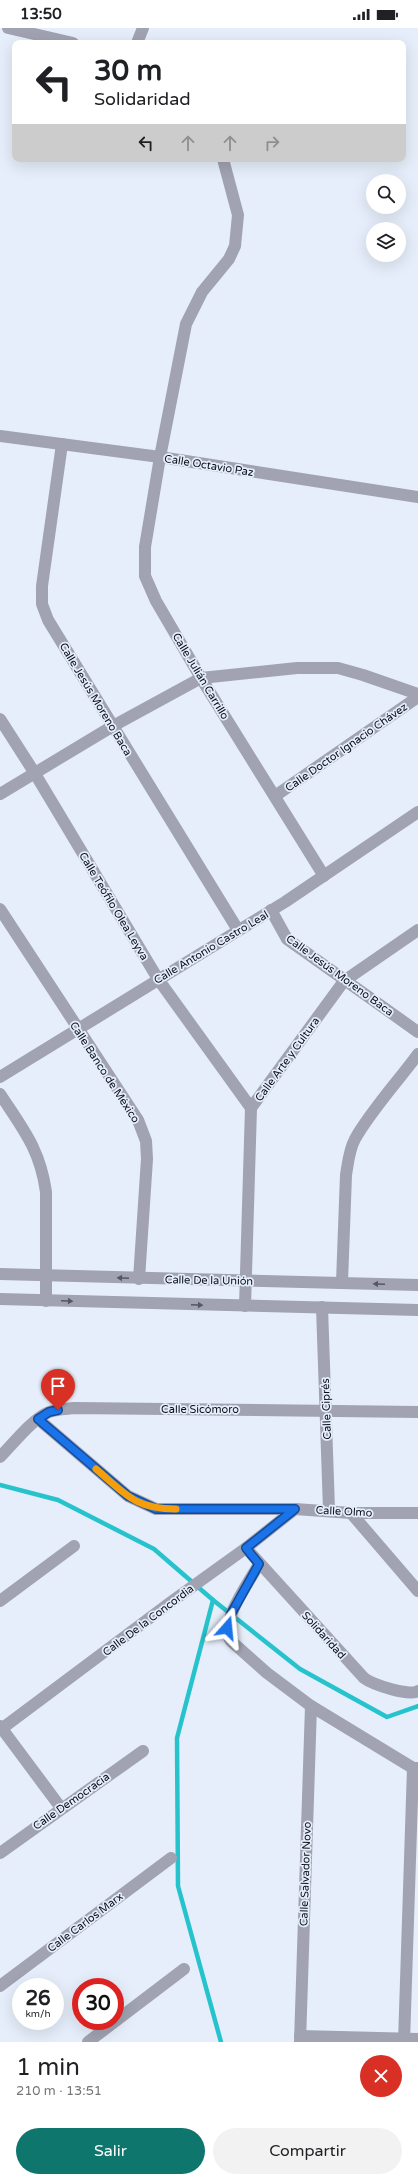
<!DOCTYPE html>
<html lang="es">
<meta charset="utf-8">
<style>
:root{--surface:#fff;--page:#f2f2f2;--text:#202124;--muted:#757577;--accent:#0f766e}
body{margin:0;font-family:"Varela Round",sans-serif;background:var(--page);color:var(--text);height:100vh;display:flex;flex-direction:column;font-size:15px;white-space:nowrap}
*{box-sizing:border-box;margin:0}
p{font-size:13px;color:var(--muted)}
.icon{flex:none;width:22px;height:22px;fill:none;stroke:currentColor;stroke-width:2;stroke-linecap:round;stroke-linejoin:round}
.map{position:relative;height:2014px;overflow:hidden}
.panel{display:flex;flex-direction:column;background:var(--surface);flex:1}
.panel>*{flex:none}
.banner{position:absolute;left:12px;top:12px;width:394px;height:122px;border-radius:8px;box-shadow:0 4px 16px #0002;background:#fff;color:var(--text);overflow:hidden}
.controls{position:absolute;left:366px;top:146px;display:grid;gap:8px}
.controls a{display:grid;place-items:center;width:40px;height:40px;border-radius:50%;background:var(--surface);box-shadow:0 4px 16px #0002;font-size:20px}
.speed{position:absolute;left:12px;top:1950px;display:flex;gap:8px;font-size:20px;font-weight:700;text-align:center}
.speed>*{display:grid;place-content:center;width:52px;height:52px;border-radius:50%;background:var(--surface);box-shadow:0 4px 16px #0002;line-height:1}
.speed small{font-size:10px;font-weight:400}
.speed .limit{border:6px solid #d22;background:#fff;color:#111}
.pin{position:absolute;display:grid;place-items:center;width:34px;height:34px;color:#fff;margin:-41px -17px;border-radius:50% 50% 50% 0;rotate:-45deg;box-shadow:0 0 4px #0007}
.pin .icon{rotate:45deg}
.me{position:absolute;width:44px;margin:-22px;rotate:18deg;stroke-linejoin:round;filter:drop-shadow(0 0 3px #0008)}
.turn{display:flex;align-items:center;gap:14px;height:84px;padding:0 16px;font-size:18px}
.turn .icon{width:52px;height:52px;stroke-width:2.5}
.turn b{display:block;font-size:28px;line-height:34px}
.lanes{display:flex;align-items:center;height:38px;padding:0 16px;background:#0003;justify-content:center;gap:20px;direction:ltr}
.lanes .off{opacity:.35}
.round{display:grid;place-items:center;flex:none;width:42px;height:42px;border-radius:21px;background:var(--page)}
.head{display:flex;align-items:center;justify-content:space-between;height:68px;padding:0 16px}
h1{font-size:24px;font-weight:600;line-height:30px}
.cta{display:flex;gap:8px;margin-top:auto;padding:8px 16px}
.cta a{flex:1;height:46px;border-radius:24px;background:var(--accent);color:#fff;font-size:16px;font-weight:600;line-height:46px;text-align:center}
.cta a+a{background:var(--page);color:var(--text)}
.status{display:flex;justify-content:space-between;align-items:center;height:28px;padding:0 20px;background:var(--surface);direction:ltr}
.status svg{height:11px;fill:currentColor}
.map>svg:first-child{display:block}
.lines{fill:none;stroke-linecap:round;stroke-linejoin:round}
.stream{stroke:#26c3cd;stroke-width:4.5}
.minor{stroke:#a1a2b2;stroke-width:12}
.oneway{fill:#545866}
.route-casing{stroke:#114b97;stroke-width:10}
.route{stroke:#1a73e8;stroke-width:7}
.slow{stroke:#f59e0b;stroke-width:7}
.labels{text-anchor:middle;stroke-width:3.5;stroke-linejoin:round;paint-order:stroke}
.street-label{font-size:11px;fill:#080f19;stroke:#e5eefa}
</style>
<div class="status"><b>13:50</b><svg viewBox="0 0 49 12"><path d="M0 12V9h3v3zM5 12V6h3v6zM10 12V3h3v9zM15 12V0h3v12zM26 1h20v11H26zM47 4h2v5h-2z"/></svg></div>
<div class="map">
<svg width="418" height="2014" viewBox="0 0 418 2014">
<rect width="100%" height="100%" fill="#e5eefa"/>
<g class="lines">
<g class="stream">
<polyline points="0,1457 58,1472 154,1521 213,1572 300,1641 387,1689 418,1678"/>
<polyline points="213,1572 177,1710 178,1858 221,2014"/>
</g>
<g class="minor">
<polyline points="8,0 73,15"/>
<polyline points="137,15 143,0"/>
<polyline points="223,131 238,187 235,218 229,231 202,264 186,296 160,429 145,519 145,548 156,573 201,650 324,848"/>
<polyline points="0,408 160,429 418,469"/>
<polyline points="62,416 42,558 42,576 48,592 238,902"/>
<polyline points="0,691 34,744 158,951 251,1080"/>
<polyline points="0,766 113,698 201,650 297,640 338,640 363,647 418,666"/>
<polyline points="275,768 418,669"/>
<polyline points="0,881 138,1092 146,1113 147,1131 139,1251"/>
<polyline points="271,882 287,911 418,1004"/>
<polyline points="0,1049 285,874 418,784"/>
<path d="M0 1066C23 1101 40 1121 46 1164V1273"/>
<polyline points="0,1246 418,1257"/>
<path d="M342 1254 346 1147C348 1135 349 1122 355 1111 370 1084 399 1052 418 1026"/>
<polyline points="0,1271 418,1282"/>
<polyline points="245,1278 251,1080 344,953 418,902"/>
<polyline points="322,1279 329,1482"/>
<polyline points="38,1391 128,1468 156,1481 295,1481 351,1485 418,1485"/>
<path d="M0 1429C13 1416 32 1391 49 1384 57 1381 66 1381 74 1380L418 1384"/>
<polyline points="351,1485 418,1563"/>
<path d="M246 1520 364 1650C372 1656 409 1669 418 1663"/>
<path d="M259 1536C250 1553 218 1595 231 1613L267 1645 311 1678 413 1740H418"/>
<polyline points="0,1573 74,1518"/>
<polyline points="0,1698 61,1780"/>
<polyline points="0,1702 171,1574 246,1520 295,1481"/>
<polyline points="0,1825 143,1723"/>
<polyline points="0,1958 171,1830"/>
<polyline points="300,2008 418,2011"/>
<polyline points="88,2014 184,1941"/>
<polyline points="300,2014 311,1678"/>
<polyline points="404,2014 413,1740"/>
</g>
</g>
<defs><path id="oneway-solid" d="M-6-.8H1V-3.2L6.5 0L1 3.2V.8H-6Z"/></defs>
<g class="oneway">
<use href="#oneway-solid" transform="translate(123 1250) rotate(-178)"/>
<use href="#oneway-solid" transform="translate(379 1256) rotate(-178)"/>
<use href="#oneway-solid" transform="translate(67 1273) rotate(2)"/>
<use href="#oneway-solid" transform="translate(197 1277) rotate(2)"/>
</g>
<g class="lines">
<defs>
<polyline id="route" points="58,1382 49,1384 38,1391 128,1468 156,1481 295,1481 246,1520 259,1536 231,1586 227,1600"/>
</defs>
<use href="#route" class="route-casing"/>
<use href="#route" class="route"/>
<path class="slow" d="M96 1441C125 1466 135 1481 176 1481"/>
</g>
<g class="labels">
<g class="street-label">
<text transform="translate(209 437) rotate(9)" y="4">Calle Octavio Paz</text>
<text transform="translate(201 648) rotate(59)" y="4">Calle Julián Carrillo</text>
<text transform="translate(96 671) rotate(59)" y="4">Calle Jesús Moreno Baca</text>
<text transform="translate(346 719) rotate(-35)" y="4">Calle Doctor Ignacio Chávez</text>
<text transform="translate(114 878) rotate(59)" y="4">Calle Teófilo Olea Leyva</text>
<text transform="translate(211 919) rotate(-31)" y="4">Calle Antonio Castro Leal</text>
<text transform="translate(340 947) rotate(36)" y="4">Calle Jesús Moreno Baca</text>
<text transform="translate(287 1031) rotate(-54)" y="4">Calle Arte y Cultura</text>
<text transform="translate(105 1044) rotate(57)" y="4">Calle Banco de México</text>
<text transform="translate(209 1252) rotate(1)" y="4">Calle De la Unión</text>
<text x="200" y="1385">Calle Sicómoro</text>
<text transform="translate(326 1381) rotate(-92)" y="4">Calle Ciprés</text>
<text transform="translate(344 1483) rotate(3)" y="4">Calle Olmo</text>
<text transform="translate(148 1592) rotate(-37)" y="4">Calle De la Concordia</text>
<text transform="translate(324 1607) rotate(48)" y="4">Solidaridad</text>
<text transform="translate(71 1773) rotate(-35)" y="4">Calle Democracia</text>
<text transform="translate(305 1846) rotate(-88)" y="4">Calle Salvador Novo</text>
<text transform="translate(85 1894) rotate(-37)" y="4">Calle Carlos Marx</text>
</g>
</g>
</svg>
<div class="controls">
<a><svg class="icon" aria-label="search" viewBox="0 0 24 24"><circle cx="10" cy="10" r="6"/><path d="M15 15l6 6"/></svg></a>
<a><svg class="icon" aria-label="layers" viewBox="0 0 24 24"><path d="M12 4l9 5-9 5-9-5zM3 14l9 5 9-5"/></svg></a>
</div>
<div class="speed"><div>26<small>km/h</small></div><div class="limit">30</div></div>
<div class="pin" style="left:58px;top:1382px;background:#d93025"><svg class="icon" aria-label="arrive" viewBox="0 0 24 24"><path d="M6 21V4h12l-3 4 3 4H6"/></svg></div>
<svg class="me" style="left:227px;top:1600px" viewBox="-20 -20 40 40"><path d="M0-17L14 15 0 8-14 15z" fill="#1a73e8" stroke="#fff" stroke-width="4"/></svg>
<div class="banner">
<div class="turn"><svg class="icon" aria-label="left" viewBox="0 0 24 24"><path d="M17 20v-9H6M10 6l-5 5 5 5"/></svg><div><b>30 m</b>Solidaridad</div></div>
<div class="lanes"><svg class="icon" aria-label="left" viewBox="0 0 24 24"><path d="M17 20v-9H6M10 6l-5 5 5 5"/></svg><svg class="icon off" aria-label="ahead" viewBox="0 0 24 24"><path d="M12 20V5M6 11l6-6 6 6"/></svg><svg class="icon off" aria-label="ahead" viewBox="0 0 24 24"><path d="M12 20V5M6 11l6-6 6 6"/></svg><svg class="icon off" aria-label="right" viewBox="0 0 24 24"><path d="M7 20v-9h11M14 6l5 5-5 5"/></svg></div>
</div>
</div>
<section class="panel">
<div class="head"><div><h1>1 min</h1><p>210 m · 13:51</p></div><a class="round" style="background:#d93025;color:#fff"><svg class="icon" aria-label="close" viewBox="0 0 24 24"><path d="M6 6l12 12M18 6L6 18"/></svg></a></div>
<div class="cta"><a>Salir</a><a>Compartir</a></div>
</section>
